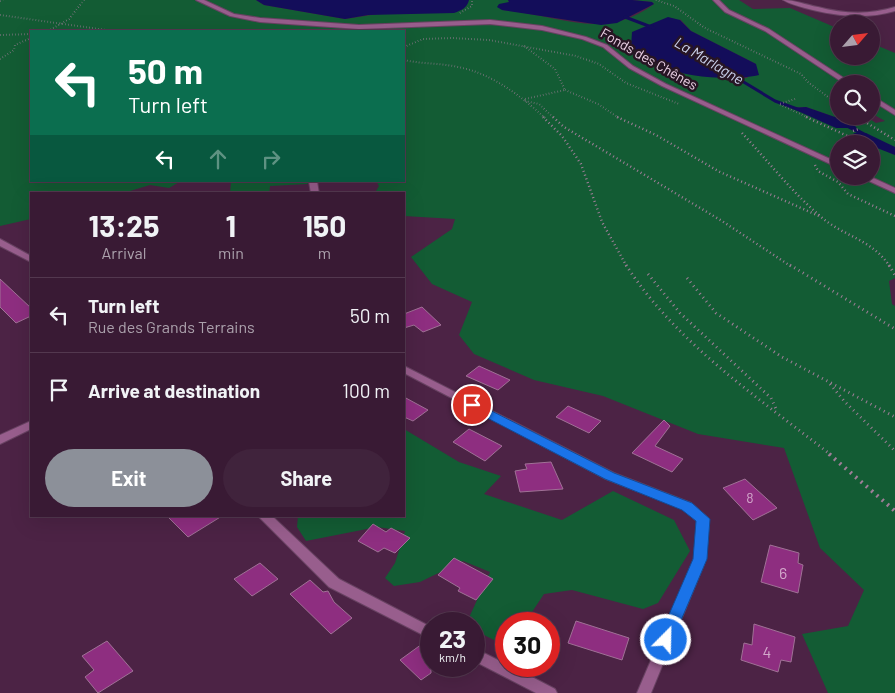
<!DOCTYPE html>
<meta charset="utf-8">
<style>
:root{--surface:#391a34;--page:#40233c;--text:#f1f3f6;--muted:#aba1ac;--line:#53384f;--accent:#8c9099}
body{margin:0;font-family:Barlow,sans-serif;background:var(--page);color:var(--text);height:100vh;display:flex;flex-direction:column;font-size:19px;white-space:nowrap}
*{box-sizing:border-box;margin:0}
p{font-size:16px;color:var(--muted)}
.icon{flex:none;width:28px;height:28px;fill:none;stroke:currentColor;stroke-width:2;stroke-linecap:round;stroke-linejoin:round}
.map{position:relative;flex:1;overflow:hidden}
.sheet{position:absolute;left:30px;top:192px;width:375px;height:325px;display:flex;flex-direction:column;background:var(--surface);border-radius:0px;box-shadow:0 5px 20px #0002,0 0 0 1px var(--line)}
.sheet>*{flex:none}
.hud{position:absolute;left:30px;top:30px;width:375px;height:152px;border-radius:0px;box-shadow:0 5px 20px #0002,0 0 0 1px var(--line);background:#0b6e4f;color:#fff;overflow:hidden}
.needle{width:32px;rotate:62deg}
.buttons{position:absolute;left:830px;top:15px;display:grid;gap:10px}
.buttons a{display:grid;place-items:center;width:50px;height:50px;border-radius:50%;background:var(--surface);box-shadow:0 5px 20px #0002,0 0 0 1px var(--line);font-size:25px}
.speed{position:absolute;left:420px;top:612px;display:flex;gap:10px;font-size:25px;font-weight:700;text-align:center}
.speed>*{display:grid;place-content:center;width:65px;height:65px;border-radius:50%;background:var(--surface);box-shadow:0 5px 20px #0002,0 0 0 1px var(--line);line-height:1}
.speed small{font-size:12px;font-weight:400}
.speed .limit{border:8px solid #d22;background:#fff;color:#111}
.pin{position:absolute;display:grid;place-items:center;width:42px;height:42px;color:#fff;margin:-21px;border:2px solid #fff;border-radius:50%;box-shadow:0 1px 5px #0007}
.me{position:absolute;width:55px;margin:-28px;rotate:23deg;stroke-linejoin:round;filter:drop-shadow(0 0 4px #0008)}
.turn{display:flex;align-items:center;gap:18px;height:105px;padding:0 15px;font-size:22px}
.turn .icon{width:65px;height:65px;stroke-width:2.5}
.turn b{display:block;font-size:35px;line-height:42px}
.lanes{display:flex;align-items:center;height:48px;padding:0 15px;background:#0003;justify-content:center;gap:25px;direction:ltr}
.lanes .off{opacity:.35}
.eta{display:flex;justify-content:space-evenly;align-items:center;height:85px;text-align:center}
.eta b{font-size:30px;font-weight:700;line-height:35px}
.primary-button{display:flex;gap:10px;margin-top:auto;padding:10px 15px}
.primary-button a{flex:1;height:58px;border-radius:30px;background:var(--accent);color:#fff;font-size:20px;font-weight:700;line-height:58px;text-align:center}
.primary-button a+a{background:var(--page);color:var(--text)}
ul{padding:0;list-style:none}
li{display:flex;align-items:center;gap:15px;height:75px;padding:0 15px;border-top:1px solid var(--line)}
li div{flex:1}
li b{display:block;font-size:19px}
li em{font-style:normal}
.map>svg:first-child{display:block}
.green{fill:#135c34;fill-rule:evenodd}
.water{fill:#130d5a}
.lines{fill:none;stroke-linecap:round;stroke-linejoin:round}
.stream-far1{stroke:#130d5a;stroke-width:3}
.stream{stroke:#130d5a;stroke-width:4}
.building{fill:#8e2e80;stroke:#a07196}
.street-casing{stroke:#684262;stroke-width:2}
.path-far3{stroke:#9f7e98;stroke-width:2;stroke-dasharray:0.5 2.5;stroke-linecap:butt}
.path-far2{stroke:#9f7e98;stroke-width:2.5;stroke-dasharray:1 3;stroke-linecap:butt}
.path-far1{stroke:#9f7e98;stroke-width:3;stroke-dasharray:1 4;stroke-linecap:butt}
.path{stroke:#9f7e98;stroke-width:4;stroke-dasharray:2 5;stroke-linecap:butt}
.street{fill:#985e8d;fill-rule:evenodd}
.route{fill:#1a73e8;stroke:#114b97}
.labels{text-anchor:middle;stroke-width:5;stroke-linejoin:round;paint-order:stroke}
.far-street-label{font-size:14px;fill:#ead0e4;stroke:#271524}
.number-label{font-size:14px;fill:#d3a8cb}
.far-water-label{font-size:15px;font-style:italic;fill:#cad1ec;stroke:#271524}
.near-number-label{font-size:16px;fill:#d3a8cb}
</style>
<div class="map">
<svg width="895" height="693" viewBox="0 0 895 693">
<rect width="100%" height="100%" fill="#4c2345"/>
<g class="green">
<path d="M0 0H256L264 5 345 19 469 0H508L509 2 502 10C559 15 603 42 654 4L652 2 632 0H739L753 9 790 8 839 29V56H871V43L895 53V147L854 133 871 144H839V176H871V144L895 155V278L889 281 892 304 895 306V693H828L802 634 848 626 864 590 820 548 784 448 698 434 603 396 534 380 474 354 459 335 472 302 432 284 411 257 452 229 455 219 404 216V194H364L376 191 379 186 376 181H404V31H31V181H181L169 188 150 185 120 194H31V219L0 226ZM680 19 691 31 756 64 747 78 697 75 664 68ZM839 84H871V113L885 121 876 123 865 116H839ZM806 107 852 123 856 128 792 108Z"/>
<polygon points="231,181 307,181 308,184 270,186 269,194 230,194"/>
<polygon points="404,429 459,462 501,476 484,494 562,520 613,491 674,520 690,551 658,603 643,609 572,590 544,594 524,624 506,624 506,641 502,644 474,630 474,624 466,624 490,572 463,561 420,582 394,586 385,578 395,563 405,531 377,527 306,541 297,527 298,516 404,516"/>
</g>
<g class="water">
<path d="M256 0H469C467 8 462 10 454 13L368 15 345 19 264 5Z"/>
<polygon points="508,0 632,0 652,2 654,4 617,23 601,25 502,10 497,7 499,4 509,2"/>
<path d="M668 17 680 20 691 31 756 64 759 75C735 81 687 78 664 67 652 62 641 53 631 47L632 32Z"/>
<polygon points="806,107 852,123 857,128 836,128 791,108"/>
<polygon points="853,133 866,133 895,147 895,155 877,148"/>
</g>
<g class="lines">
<g class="stream-far1">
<polyline points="625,17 654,28"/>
<polyline points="732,75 775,101 800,110"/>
</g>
<polyline class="stream" points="848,126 865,135"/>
</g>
<g class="building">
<polygon points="0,279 31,308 31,316 16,323 0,307"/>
<polygon points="422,307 441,325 423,332 414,325 404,328 404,314"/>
<polygon points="479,366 510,380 498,390 466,376"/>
<polygon points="404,397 428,410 413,421 404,417"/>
<polygon points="568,406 601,421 589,433 556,417"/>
<polygon points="664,420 670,426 655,446 683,459 672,472 632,453"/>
<polygon points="469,429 502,446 485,461 453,442"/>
<polygon points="551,462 563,489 520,492 515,471 527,469 525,464"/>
<polygon points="745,479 777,508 753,520 723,488"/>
<polygon points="167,516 222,516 188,537"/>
<polygon points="373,524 386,532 391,528 410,538 395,553 384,548 378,552 358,541"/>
<polygon points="770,545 799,553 798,563 803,565 798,593 761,582"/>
<polygon points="454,558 493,579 476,600 458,591 460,588 438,575"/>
<polygon points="260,563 278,579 252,596 234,579"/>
<polygon points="310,580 323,592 328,591 334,602 352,618 331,634 290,594"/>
<polygon points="576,621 629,638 622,660 568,643"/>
<polygon points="754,624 795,637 791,662 781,660 778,672 741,660 744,643 752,645"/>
<polygon points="107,641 133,671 98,693 85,677 94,670 82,656"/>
<polygon points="422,644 431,652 431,673 421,680 400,660"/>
</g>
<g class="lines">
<defs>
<g id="street">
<polygon points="196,0 204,0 234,14 260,18 359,25 490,20 542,26 586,37 607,45 633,66 666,84 839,163 839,168 662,86 629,68 603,47 582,39 542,30 490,24 359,29 260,22 230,16"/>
<polygon points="713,0 719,0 729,10 769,29 853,84 845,84 765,31 725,12"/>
<path d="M783 0C795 0 806 5 818 7 844 14 869 15 895 7V11C865 20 835 16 805 8 798 6 790 4 783 0Z"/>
<polygon points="871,95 895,110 895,115 871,100"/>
<polygon points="858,176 869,176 895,188 895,193"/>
<polygon points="309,181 317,181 319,194 311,194"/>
<polygon points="0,239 31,256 31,262 0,246"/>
<polygon points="404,366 614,473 691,503 709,519 706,559 651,693 637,693 694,559 697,521 683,509 606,479 404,373"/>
<polygon points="31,421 31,429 0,444 0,435"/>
<polygon points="258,516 272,516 339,579 431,627 431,639 329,587"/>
<polygon points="474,648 506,664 506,666 511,666 555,689 557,693 536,693 474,661"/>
</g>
</defs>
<use href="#street" class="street-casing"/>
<g class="path-far3">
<polyline points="656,0 674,6 705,28 801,74 809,83 839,105"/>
<polyline points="0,1 3,0"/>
<polyline points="460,13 472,6 472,0"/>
<polyline points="0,15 106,30"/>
<polyline points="48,31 69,19 84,0"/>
<polyline points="0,35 31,34"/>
<polyline points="524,46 555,69 565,90 525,99"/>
<polyline points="404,47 423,39 452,38 489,40 576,56 599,64 626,83 679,104"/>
<polyline points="0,59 14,50 15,45 31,38"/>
<path d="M404 60C422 64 440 63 458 67 491 73 521 96 545 118"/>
<polyline points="565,90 598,104 619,118"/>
<polyline points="795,99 779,104 809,118"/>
<polyline points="525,101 539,104 554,118"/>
<polyline points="856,116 859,118"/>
</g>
<g class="path-far2">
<polyline points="543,117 562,136 581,164 602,222 627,267"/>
<polyline points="553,117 564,127 722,221 792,267"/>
<polyline points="617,117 656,135 720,172 819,216"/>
<polyline points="806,117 865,144"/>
<polyline points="857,117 895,140"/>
<polyline points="853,131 859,129"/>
<path d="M742 133C767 160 791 191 819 215 841 236 873 239 890 267"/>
<polyline points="815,165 818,171 838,182 848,194 895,216"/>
</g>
<g class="path-far1">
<path d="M626 265C677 344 759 398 831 455"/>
<polyline points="790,265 895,329"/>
<polyline points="889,265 895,275"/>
<polyline points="648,274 680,313 771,398 777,411"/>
<polyline points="687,278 716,313 782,357 895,417"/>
<polyline points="830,384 845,402 895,451"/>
</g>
<polyline class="path" points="829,454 895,511"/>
<use href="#street" class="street"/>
</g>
<polygon class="route" points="472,401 614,473 692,503 710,519 707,559 671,644 666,646 660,644 658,640 693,559 696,521 682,510 605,479 468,408 466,405 468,402"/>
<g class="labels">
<g class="far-street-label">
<text transform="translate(649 59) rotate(30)" y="5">Fonds des Chênes</text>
</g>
<g class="number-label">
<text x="750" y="503">8</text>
</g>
<g class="far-water-label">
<text transform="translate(709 61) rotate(31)" y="5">La Marlagne</text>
</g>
<g class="near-number-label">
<text x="783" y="579">6</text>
<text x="767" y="658">4</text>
</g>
</g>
</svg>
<div class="buttons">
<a><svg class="needle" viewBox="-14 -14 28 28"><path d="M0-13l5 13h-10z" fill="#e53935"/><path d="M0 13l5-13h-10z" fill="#aba1ac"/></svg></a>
<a><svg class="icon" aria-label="search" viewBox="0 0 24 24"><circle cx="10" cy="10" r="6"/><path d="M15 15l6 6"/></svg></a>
<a><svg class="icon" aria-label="layers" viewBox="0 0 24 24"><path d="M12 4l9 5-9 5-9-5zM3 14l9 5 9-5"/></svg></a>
</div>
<div class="speed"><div>23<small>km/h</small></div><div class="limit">30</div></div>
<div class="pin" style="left:472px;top:405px;background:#d93025"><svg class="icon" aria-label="arrive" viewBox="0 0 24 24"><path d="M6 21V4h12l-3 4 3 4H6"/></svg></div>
<svg class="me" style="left:666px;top:640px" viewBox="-20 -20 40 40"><circle r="17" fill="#1a73e8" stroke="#fff" stroke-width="3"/><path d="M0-11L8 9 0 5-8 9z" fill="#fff"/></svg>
<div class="hud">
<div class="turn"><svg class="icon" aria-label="left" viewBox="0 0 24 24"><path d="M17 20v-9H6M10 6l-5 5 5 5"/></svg><div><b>50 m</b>Turn left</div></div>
<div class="lanes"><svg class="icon" aria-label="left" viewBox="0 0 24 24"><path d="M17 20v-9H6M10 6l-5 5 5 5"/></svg><svg class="icon off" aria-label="ahead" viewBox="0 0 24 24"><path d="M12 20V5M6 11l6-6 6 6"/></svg><svg class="icon off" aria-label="right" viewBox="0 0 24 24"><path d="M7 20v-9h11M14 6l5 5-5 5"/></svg></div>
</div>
<section class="sheet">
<div class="eta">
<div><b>13:25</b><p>Arrival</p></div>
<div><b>1</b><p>min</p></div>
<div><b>150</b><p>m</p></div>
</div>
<ul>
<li><svg class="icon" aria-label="left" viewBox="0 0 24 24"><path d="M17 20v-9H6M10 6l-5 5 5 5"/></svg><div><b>Turn left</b><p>Rue des Grands Terrains</p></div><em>50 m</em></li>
<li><svg class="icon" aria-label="arrive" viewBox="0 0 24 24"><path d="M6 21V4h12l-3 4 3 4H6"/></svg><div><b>Arrive at destination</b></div><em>100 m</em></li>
</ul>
<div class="primary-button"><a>Exit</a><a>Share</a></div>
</section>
</div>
